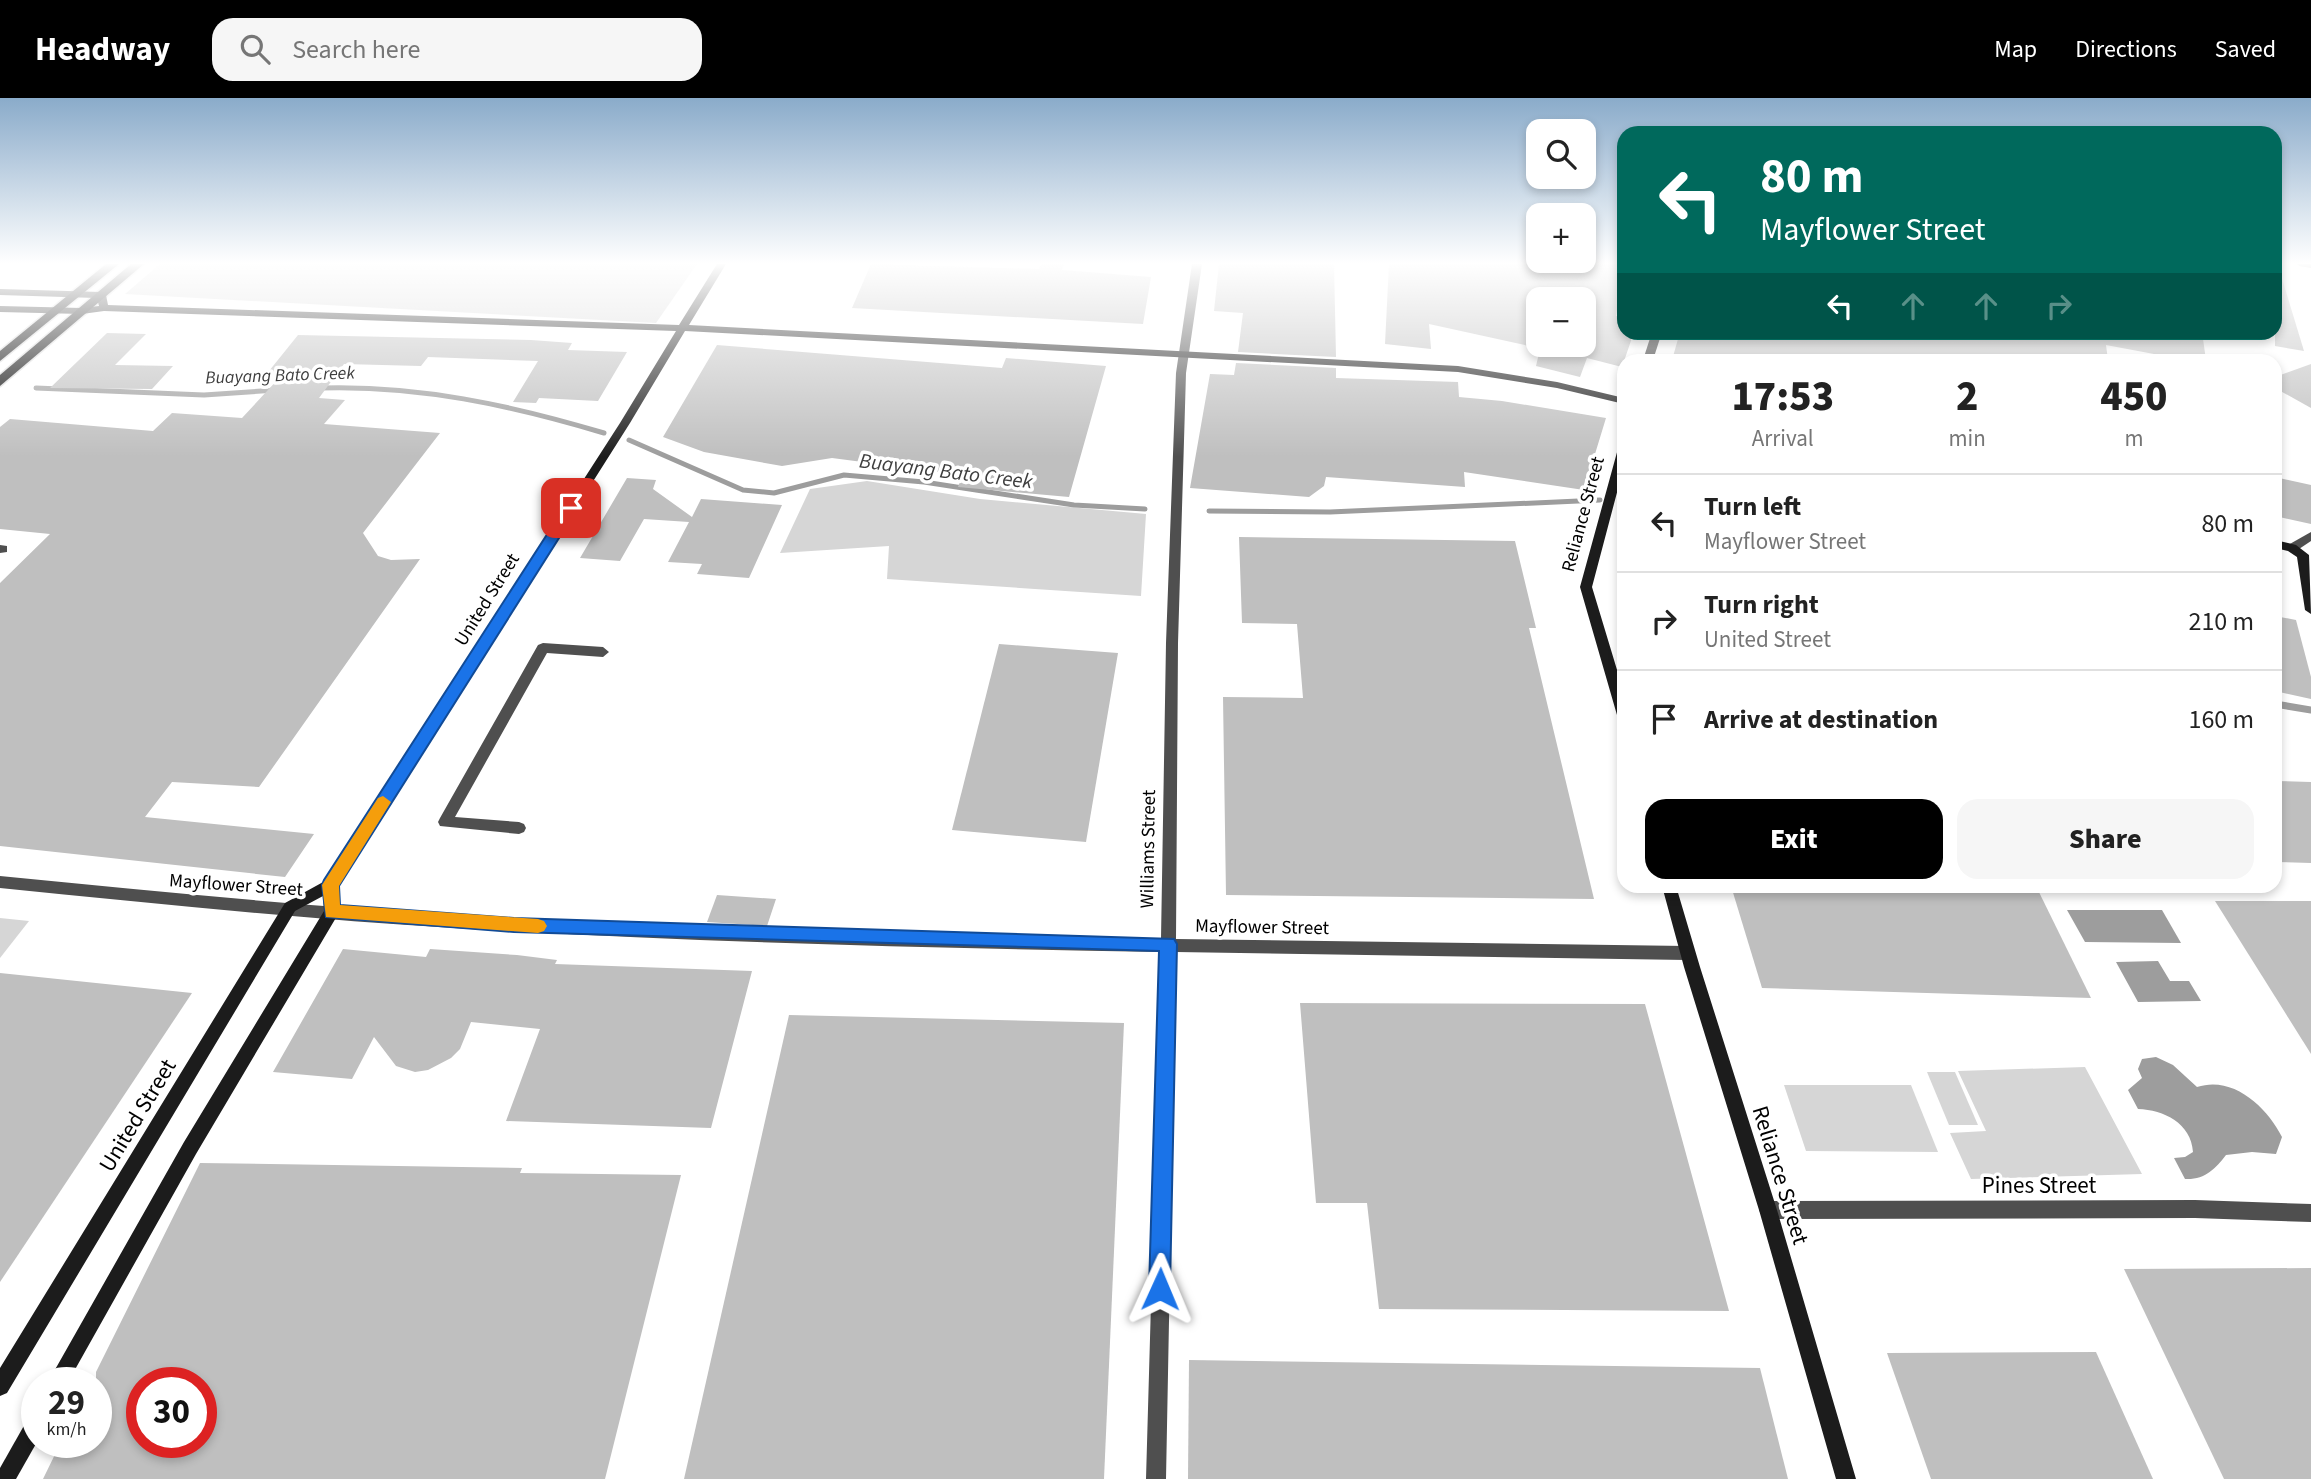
<!DOCTYPE html>
<meta charset="utf-8">
<style>
:root{--surface:#fff;--page:#f6f6f6;--text:#222;--muted:#767676;--line:#e0e0e0;--accent:#000}
body{margin:0;font-family:"Source Sans 3",sans-serif;background:var(--page);color:var(--text);height:100vh;display:flex;flex-direction:column;font-size:26px;white-space:nowrap}
*{box-sizing:border-box;margin:0}
p{font-size:23px;color:var(--muted)}
.icon{flex:none;width:38px;height:38px;fill:none;stroke:currentColor;stroke-width:2;stroke-linecap:round;stroke-linejoin:round}
.map{position:relative;flex:1;overflow:hidden}
.side{position:absolute;left:1617px;top:256px;width:665px;height:539px;display:flex;flex-direction:column;background:var(--surface);border-radius:21px;box-shadow:0 4px 10px #0003}
.side>*{flex:none}
.hud{position:absolute;left:1617px;top:28px;width:665px;height:214px;border-radius:21px;box-shadow:0 4px 10px #0003;background:#00695c;color:#fff;overflow:hidden}
.fabs{position:absolute;left:1526px;top:21px;display:grid;gap:14px}
.fabs a{display:grid;place-items:center;width:70px;height:70px;border-radius:14px;background:var(--surface);box-shadow:0 4px 10px #0003;font-size:35px}
.speed{position:absolute;left:21px;top:1269px;display:flex;gap:14px;font-size:35px;font-weight:700;text-align:center}
.speed>*{display:grid;place-content:center;width:91px;height:91px;border-radius:50%;background:var(--surface);box-shadow:0 4px 10px #0003;line-height:1}
.speed small{font-size:18px;font-weight:400}
.speed .limit{border:10px solid #d22;background:#fff;color:#111}
.pin{position:absolute;display:grid;place-items:center;width:60px;height:60px;color:#fff;margin:-30px;border-radius:14px;box-shadow:0 4px 10px #0006}
.me{position:absolute;width:77px;margin:-38px;rotate:1deg;stroke-linejoin:round;filter:drop-shadow(0 0 5px #0008)}
.turn{display:flex;align-items:center;gap:24px;height:147px;padding:0 28px;font-size:32px}
.turn .icon{width:91px;height:91px;stroke-width:2.5}
.turn b{display:block;font-size:49px;line-height:60px}
.lanes{display:flex;align-items:center;height:66px;padding:0 28px;background:#0003;justify-content:center;gap:35px;direction:ltr}
.lanes .off{opacity:.35}
.eta{display:flex;justify-content:space-evenly;align-items:center;height:119px;text-align:center}
.eta b{font-size:42px;font-weight:800;line-height:49px}
.action{display:flex;gap:14px;margin-top:auto;padding:14px 28px}
.action a{flex:1;height:80px;border-radius:21px;background:var(--accent);color:#fff;font-size:28px;font-weight:800;line-height:80px;text-align:center}
.action a+a{background:var(--page);color:var(--text)}
ul{padding:0;list-style:none}
li{display:flex;align-items:center;gap:21px;height:98px;padding:0 28px;border-top:2px solid var(--line)}
li div{flex:1}
li b{display:block;font-size:26px}
li em{font-style:normal}
header{display:flex;align-items:center;gap:42px;box-sizing:border-box;height:98px;padding:0 35px;background:var(--accent);color:#fff}
header strong{font-size:33px}
nav{display:flex;gap:38px;margin-inline-start:auto;font-size:24px}
.search{width:490px;height:63px;background:var(--page);display:flex;align-items:center;gap:18px;box-sizing:border-box;padding:0 24px;border-radius:21px;color:var(--muted);font-size:26px}
.map>svg:first-child{display:block}
.green{fill:#d6d6d6}
.water{fill:#9d9d9d}
.lines{fill:none;stroke-linecap:round;stroke-linejoin:round}
.stream-far1{stroke:#9d9d9d;stroke-width:5}
.stream{stroke:#9d9d9d;stroke-width:7}
.building{fill:#bfbfbf;fill-rule:evenodd}
.primary-casing{stroke:#dbdbdb;stroke-width:3}
.street{fill:#4f4f4f;fill-rule:evenodd}
.secondary{fill:#1c1c1c;fill-rule:evenodd}
.primary{fill:#000;fill-rule:evenodd}
.route{fill:#1a73e8;stroke:#114b97;stroke-width:2}
.slow{fill:#f59e0b}
.labels{text-anchor:middle;stroke-width:7;stroke-linejoin:round;paint-order:stroke}
.far-water-label{font-size:18px;font-style:italic;fill:#3e3e3e;stroke:#fff}
.street-label{font-size:19px;fill:#000;stroke:#fff}
.water-label{font-size:21px;font-style:italic;fill:#3e3e3e;stroke:#fff}
.near-street-label{font-size:23px;fill:#000;stroke:#fff}
</style>
<header>
<strong>Headway</strong>
<div class="search"><svg class="icon" aria-label="search" viewBox="0 0 24 24"><circle cx="10" cy="10" r="6"/><path d="M15 15l6 6"/></svg>Search here</div>
<nav><a>Map</a><a>Directions</a><a>Saved</a></nav>
</header>
<div class="map">
<svg width="2311" height="1381" viewBox="0 0 2311 1381">
<rect width="100%" height="100%" fill="#fff"/>
<g class="green">
<polygon points="160,166 697,166 656,225 125,196"/>
<polygon points="867,383 980,401 1146,416 1141,498 887,481 889,448 780,455 810,391"/>
<polygon points="0,820 29,823 0,860"/>
<polygon points="2085,969 2142,1076 1971,1081 1950,1035 1986,1033 1958,973"/>
<polygon points="1927,974 1955,974 1978,1027 1949,1027"/>
<polygon points="1784,987 1911,987 1938,1054 1806,1053"/>
</g>
<g class="water">
<polygon points="2067,812 2162,812 2181,845 2085,844"/>
<polygon points="2158,863 2170,883 2189,883 2201,903 2138,904 2116,864"/>
<path d="M2156 959 2173 967 2197 989C2233 977 2267 1009 2282 1039L2276 1056 2252 1054 2226 1057C2215 1071 2205 1082 2185 1081L2174 1060 2185 1059 2193 1054C2191 1025 2164 1012 2138 1011L2128 992 2142 980 2138 971 2142 961Z"/>
</g>
<g class="lines">
<g class="stream-far1">
<polyline points="36,290 204,297 276,292"/>
<path d="M320 290C418 287 510 307 604 335"/>
<polyline points="629,342 743,392 774,395 844,377 924,384 1074,407 1145,411"/>
<polyline points="1621,408 1624,409"/>
<polyline points="1209,413 1330,414 1600,402"/>
</g>
<polyline class="stream" points="2275,606 2311,612"/>
</g>
<g class="building">
<polygon points="871,166 1039,171 1041,166 1064,166 1062,172 1151,179 1143,226 852,210"/>
<polygon points="1219,166 1334,166 1336,259 1238,254 1243,215 1214,213"/>
<polygon points="1389,166 1624,166 1616,218 1624,219 1624,234 1634,234 1622,269 1587,260 1580,279 1536,268 1541,247 1584,247 1584,201 1538,201 1538,250 1429,226 1431,251 1385,246"/>
<polygon points="2280,174 2304,253 2275,248 2275,175"/>
<polygon points="1680,234 2202,234 2206,262 2186,262 2106,247 2108,262 1672,262"/>
<polygon points="107,235 146,236 115,267 173,268 152,291 50,290"/>
<polygon points="298,237 531,242 572,245 568,252 627,254 598,303 539,300 536,305 513,304 538,263 428,259 421,268 344,266 319,300 345,302 324,326 440,335 363,435 378,458 391,462 420,461 259,689 172,684 145,719 314,736 285,779 0,748 0,485 50,436 0,431 0,329 10,321 153,333 172,315 242,320 280,279 265,278"/>
<polygon points="717,247 1002,270 1006,260 1106,268 1069,399 958,389 962,377 832,360 782,368 704,354 663,339"/>
<polygon points="1236,265 1336,270 1336,280 1458,284 1459,299 1502,303 1606,320 1584,392 1464,374 1465,389 1326,379 1324,388 1309,399 1190,390 1210,276 1234,277"/>
<polygon points="2311,266 2311,310 2275,290 2275,279"/>
<polygon points="2275,379 2311,387 2311,426 2275,418"/>
<polygon points="627,380 656,382 653,391 692,419 701,401 782,407 749,480 697,476 702,466 668,464 689,424 644,421 620,463 580,460"/>
<polygon points="1239,439 1515,443 1536,530 1529,530 1594,801 1226,797 1223,599 1303,600 1297,526 1242,525"/>
<polygon points="2275,518 2296,522 2311,579 2311,601 2275,593"/>
<polygon points="999,546 1118,555 1086,744 952,732"/>
<polygon points="2275,683 2311,684 2311,765 2275,764"/>
<polygon points="1731,788 2036,788 2091,900 1762,890"/>
<polygon points="717,797 776,801 767,828 707,824"/>
<polygon points="2215,803 2311,803 2311,956"/>
<polygon points="343,851 426,859 430,851 517,857 557,862 555,866 752,873 711,1030 506,1023 540,931 471,924 460,951 451,960 428,972 415,974 396,968 374,939 352,981 273,974"/>
<polygon points="0,875 192,895 0,1184"/>
<polygon points="1300,905 1645,906 1729,1213 1379,1211 1367,1105 1316,1105"/>
<polygon points="789,917 1124,925 1104,1381 684,1381"/>
<path d="M200 1065 522 1070 520 1075 681 1077 605 1381H43L61 1344H96V1274ZM142 1284H201V1344H142Z"/>
<polygon points="2311,1170 2311,1381 2224,1381 2124,1171"/>
<polygon points="2096,1254 2153,1381 1931,1381 1887,1255"/>
<polygon points="1189,1262 1760,1270 1788,1381 1188,1381"/>
</g>
<g class="lines">
<defs>
<g id="primary">
<polygon points="106,166 119,166 0,263 0,253"/>
<polygon points="131,166 144,166 0,288 0,277"/>
</g>
</defs>
<use href="#primary" class="primary-casing"/>
<g class="street">
<path d="M1192 166H1202L1186 275 1178 545 1176 841 1686 848 1691 850 1694 855 1691 860 1686 862 1176 854 1166 1381H1146L1161 854C925 850 689 844 454 830 302 821 151 805 0 790V778C151 793 302 808 454 817 689 831 925 837 1161 841L1166 545 1176 275Z"/>
<polygon points="2311,434 2311,443 2296,453 2288,453 2288,447"/>
<polygon points="0,447 7,448 7,454 0,455"/>
<polygon points="543,545 603,549 609,554 603,559 547,555 455,719 519,724 524,726 526,730 524,734 519,736 440,728 438,724 440,720 538,547"/>
<polygon points="2195,1102 2311,1106 2311,1124 2195,1120 1768,1121 1762,1118 1759,1112 1762,1106 1768,1103"/>
</g>
<g class="secondary">
<polygon points="717,166 726,166 689,227 1458,268 1557,284 1624,300 1624,306 1557,290 1458,274 685,233 630,325 337,788 340,814 337,818 196,1056 68,1284 48,1284 184,1044 324,813 323,798 295,813 7,1295 0,1298 0,1270 285,805 325,783 620,325 676,233 104,213 82,216 0,214 0,208 82,210 99,208 97,200 0,197 0,191 101,194 106,197 108,207 679,227"/>
<polygon points="2297,166 2311,166 2311,170 2299,168"/>
<polygon points="1652,234 1662,234 1653,262 1643,262"/>
<polygon points="1624,344 1624,368 1592,489 1624,595 1624,622 1617,617 1580,489 1619,347"/>
<polygon points="2275,442 2296,447 2309,457 2311,516 2305,512 2297,459 2288,453 2275,450"/>
<polygon points="1662,788 1676,788 1700,869 1777,1112 1856,1381 1836,1381 1759,1112 1684,869"/>
<polygon points="37,1314 37,1344 16,1381 0,1381 0,1370 30,1317"/>
</g>
<use href="#primary" class="primary"/>
</g>
<linearGradient id="sky" x2="0" y2="1"><stop stop-color="#8aabca"/><stop offset="0.46" stop-color="#fff"/><stop offset="1" stop-color="#fff" stop-opacity="0"/></linearGradient>
<rect width="2311" height="359" fill="url(#sky)"/>
<polygon class="route" points="571,405 578,410 339,788 340,807 514,820 1174,841 1177,846 1170,1191 1167,1198 1160,1202 1152,1198 1149,1191 1159,853 514,834 326,819 322,787 324,782 566,407"/>
<polygon class="slow" points="383,698 391,704 339,788 340,807 538,821 544,823 547,828 544,833 538,835 326,819 322,787 378,700"/>
<g class="labels">
<g class="far-water-label">
<text transform="translate(280 277) rotate(-2)" y="6">Buayang Bato Creek</text>
</g>
<g class="street-label">
<text transform="translate(1582 416) rotate(-75)" y="7">Reliance Street</text>
<text transform="translate(486 501) rotate(-58)" y="7">United Street</text>
<text transform="translate(1147 751) rotate(-89)" y="7">Williams Street</text>
<text transform="translate(236 786) rotate(4)" y="7">Mayflower Street</text>
<text transform="translate(1262 828) rotate(1)" y="7">Mayflower Street</text>
</g>
<g class="water-label">
<text transform="translate(946 373) rotate(7)" y="7">Buayang Bato Creek</text>
</g>
<g class="near-street-label">
<text transform="translate(137 1017) rotate(-59)" y="8">United Street</text>
<text transform="translate(1781 1077) rotate(73)" y="8">Reliance Street</text>
<text x="2039" y="1095">Pines Street</text>
</g>
</g>
</svg>
<div class="fabs">
<a><svg class="icon" aria-label="search" viewBox="0 0 24 24"><circle cx="10" cy="10" r="6"/><path d="M15 15l6 6"/></svg></a>
<a>+</a>
<a>−</a>
</div>
<div class="speed"><div>29<small>km/h</small></div><div class="limit">30</div></div>
<div class="pin" style="left:571px;top:410px;background:#d93025"><svg class="icon" aria-label="arrive" viewBox="0 0 24 24"><path d="M6 21V4h12l-3 4 3 4H6"/></svg></div>
<svg class="me" style="left:1160px;top:1191px" viewBox="-20 -20 40 40"><path d="M0-17L14 15 0 8-14 15z" fill="#1a73e8" stroke="#fff" stroke-width="4"/></svg>
<div class="hud">
<div class="turn"><svg class="icon" aria-label="left" viewBox="0 0 24 24"><path d="M17 20v-9H6M10 6l-5 5 5 5"/></svg><div><b>80 m</b>Mayflower Street</div></div>
<div class="lanes"><svg class="icon" aria-label="left" viewBox="0 0 24 24"><path d="M17 20v-9H6M10 6l-5 5 5 5"/></svg><svg class="icon off" aria-label="ahead" viewBox="0 0 24 24"><path d="M12 20V5M6 11l6-6 6 6"/></svg><svg class="icon off" aria-label="ahead" viewBox="0 0 24 24"><path d="M12 20V5M6 11l6-6 6 6"/></svg><svg class="icon off" aria-label="right" viewBox="0 0 24 24"><path d="M7 20v-9h11M14 6l5 5-5 5"/></svg></div>
</div>
<section class="side">
<div class="eta">
<div><b>17:53</b><p>Arrival</p></div>
<div><b>2</b><p>min</p></div>
<div><b>450</b><p>m</p></div>
</div>
<ul>
<li><svg class="icon" aria-label="left" viewBox="0 0 24 24"><path d="M17 20v-9H6M10 6l-5 5 5 5"/></svg><div><b>Turn left</b><p>Mayflower Street</p></div><em>80 m</em></li>
<li><svg class="icon" aria-label="right" viewBox="0 0 24 24"><path d="M7 20v-9h11M14 6l5 5-5 5"/></svg><div><b>Turn right</b><p>United Street</p></div><em>210 m</em></li>
<li><svg class="icon" aria-label="arrive" viewBox="0 0 24 24"><path d="M6 21V4h12l-3 4 3 4H6"/></svg><div><b>Arrive at destination</b></div><em>160 m</em></li>
</ul>
<div class="action"><a>Exit</a><a>Share</a></div>
</section>
</div>
